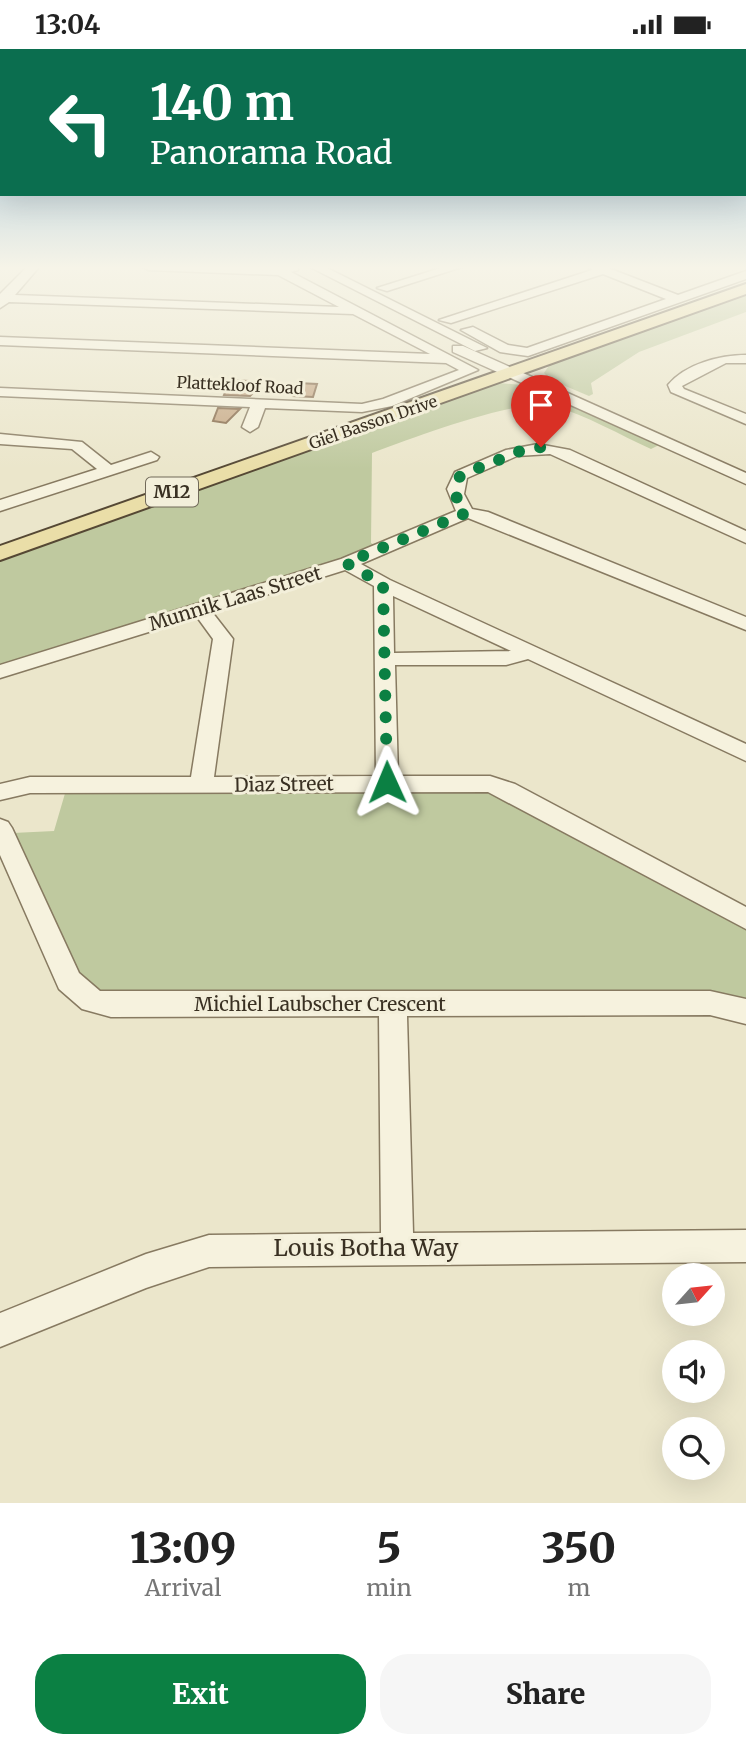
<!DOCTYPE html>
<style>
:root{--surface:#fff;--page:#f6f6f6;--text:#222;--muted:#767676;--accent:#0b8043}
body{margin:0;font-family:Merriweather,serif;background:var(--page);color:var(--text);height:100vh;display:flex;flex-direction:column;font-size:26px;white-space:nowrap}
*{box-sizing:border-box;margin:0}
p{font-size:23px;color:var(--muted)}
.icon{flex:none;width:38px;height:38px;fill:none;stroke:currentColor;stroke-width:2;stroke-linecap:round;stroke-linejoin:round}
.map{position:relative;height:1454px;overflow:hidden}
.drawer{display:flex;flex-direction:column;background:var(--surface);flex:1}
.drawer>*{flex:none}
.top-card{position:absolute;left:0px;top:0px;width:747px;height:147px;box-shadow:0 7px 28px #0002;background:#0b6e4f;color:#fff;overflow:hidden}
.needle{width:46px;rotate:63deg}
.tools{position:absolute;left:662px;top:1214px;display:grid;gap:14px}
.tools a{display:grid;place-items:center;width:63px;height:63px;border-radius:50%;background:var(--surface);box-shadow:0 7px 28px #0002;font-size:35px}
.pin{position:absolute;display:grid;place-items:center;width:60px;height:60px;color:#fff;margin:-72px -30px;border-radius:50% 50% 50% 0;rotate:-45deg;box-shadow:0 0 7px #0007}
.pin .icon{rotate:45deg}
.me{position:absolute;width:77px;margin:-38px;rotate:359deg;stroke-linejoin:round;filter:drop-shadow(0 0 5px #0008)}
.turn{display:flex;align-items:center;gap:24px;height:147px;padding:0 35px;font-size:32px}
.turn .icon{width:91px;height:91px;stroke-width:2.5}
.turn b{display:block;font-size:49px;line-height:60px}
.eta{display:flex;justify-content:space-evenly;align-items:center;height:119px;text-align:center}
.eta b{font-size:42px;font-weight:800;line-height:49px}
.button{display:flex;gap:14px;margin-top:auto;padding:14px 35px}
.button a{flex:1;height:80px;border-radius:28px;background:var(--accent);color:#fff;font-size:28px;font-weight:800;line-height:80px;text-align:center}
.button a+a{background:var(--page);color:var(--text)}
.status{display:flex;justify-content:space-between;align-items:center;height:49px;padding:0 35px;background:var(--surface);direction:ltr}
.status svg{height:19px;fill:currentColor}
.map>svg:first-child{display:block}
.green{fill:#bfc99f}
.building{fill:#c6a885;stroke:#846849;stroke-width:2}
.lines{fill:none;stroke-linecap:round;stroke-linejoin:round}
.minor-casing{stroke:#877a61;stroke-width:3}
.major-casing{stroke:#554834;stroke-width:4}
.minor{fill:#f6f2de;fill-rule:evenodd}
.major{fill:#eadea8;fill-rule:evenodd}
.route{stroke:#0b8043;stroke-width:12;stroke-dasharray:0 21.6}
.labels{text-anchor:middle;stroke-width:6;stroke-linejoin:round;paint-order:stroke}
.far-street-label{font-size:16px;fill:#393022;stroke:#f3efda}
.shield{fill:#f3efda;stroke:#716959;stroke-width:2}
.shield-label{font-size:18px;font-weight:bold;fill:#393022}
.street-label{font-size:19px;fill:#393022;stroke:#f3efda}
.near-street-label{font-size:23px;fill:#393022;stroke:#f3efda}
</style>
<div class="status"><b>13:04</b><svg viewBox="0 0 49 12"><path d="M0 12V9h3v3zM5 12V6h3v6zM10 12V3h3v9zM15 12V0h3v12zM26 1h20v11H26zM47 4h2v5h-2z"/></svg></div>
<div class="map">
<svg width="746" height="1454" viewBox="0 0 746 1454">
<rect width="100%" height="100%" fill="#ebe6cb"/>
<g class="green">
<polygon points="746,244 746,263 639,303 591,334 593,345 589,347 551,331 544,324 550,315"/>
<path d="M499 334 522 336 659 396 651 400C620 386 586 366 553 357 520 348 407 391 372 404L371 494 376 497 338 513 0 619V511Z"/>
<polygon points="487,740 746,877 746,954 105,947 82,933 13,784 54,782 66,741"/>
</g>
<g class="building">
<polygon points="230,331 248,332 245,339 257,340 250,347 224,346"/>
<polygon points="297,334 317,335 313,348 293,347"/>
<polygon points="218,359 240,360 226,374 213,372"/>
</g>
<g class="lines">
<defs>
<g id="minor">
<polygon points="28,217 40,217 15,246 339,258 278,226 148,221 142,217 299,217 298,221 291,223 478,321 392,357 362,363 265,359 258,378 250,383 242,378 250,358 0,347 0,339 362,355 383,350 459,321 446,314 0,296 0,288 430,305 353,265 9,253 0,259 0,245"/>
<polygon points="308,217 323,217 487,299 475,302"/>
<polygon points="447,217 465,217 387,242 377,239"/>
<polygon points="587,217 603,217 678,246 746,222 746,230 528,307 500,303 461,281 473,278 508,296 527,299 666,250 603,225 451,274 439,271 592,221"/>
<polygon points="453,297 463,297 746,424 746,435 453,303"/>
<path d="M746 306V314H726L682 337 684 340 746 365V375L671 343 668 336C685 315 720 306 746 306Z"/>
<polygon points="0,385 82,393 111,416 151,403 159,408 157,411 0,462 0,451 97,420 72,400 0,395"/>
<path d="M538 395 570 401 746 482V494L550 405 517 407 467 429 464 445 472 460 488 463 746 568V581L468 469 361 515 390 531 746 695V712L528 610 506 616H395L398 727H490L515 735 746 858V880L488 743 30 744 0 751V735L30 728H191L213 590 197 568 0 629V616L341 510 456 462 447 440 455 423 506 401ZM345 521 374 537 376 727 214 728 233 590 212 563ZM393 547 511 602 394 604Z"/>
<polygon points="0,770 8,773 12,779 79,924 100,942 710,942 746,950 746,975 710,966 407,967 413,1184 746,1181 746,1213 209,1218 146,1239 0,1298 0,1264 146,1205 209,1186 381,1184 379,967 111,968 82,960 59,940 0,806"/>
</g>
<polygon id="major" points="746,235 746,245 0,511 0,497"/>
</defs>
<use href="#minor" class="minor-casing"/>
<use href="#major" class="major-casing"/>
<use href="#minor" class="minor"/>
<use href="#major" class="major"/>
</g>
<linearGradient id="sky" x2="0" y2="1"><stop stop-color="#8fb9d7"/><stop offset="0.52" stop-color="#f6f4e8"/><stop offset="1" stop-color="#f6f4e8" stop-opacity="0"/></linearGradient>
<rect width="746" height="420" fill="url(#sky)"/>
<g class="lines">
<path class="route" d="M387 733 383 535 346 514 466 464C456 453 451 439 461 426L523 401 541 398"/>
</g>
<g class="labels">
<g class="far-street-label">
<text transform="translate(240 336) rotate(3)" y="6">Plattekloof Road</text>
<text transform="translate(373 373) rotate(-19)" y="6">Giel Basson Drive</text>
</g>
<rect class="shield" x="146" y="428.5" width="52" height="29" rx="5"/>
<g class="shield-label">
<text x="172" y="449">M12</text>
</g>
<g class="street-label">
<text transform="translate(235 549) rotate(-17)" y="7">Munnik Laas Street</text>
<text transform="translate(284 735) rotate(-1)" y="7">Diaz Street</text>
<text x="320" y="962">Michiel Laubscher Crescent</text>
</g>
<g class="near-street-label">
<text x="366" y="1207">Louis Botha Way</text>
</g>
</g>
</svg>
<div class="tools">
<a><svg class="needle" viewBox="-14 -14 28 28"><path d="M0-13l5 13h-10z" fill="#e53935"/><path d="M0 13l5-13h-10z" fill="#767676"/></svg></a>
<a><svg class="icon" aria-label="sound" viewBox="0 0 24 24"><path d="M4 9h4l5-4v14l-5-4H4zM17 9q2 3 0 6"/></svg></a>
<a><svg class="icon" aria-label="search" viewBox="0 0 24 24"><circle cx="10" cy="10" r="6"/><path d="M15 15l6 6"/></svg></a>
</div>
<div class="pin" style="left:541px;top:398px;background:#d93025"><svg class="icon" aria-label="arrive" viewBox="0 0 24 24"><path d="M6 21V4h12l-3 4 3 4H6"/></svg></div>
<svg class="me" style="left:387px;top:733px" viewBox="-20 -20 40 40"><path d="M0-17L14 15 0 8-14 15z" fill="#0b8043" stroke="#fff" stroke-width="4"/></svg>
<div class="top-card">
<div class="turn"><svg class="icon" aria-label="left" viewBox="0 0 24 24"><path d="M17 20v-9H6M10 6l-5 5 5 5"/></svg><div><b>140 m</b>Panorama Road</div></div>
</div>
</div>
<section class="drawer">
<div class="eta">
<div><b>13:09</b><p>Arrival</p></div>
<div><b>5</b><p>min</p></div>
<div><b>350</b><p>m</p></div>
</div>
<div class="button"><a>Exit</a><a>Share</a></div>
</section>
